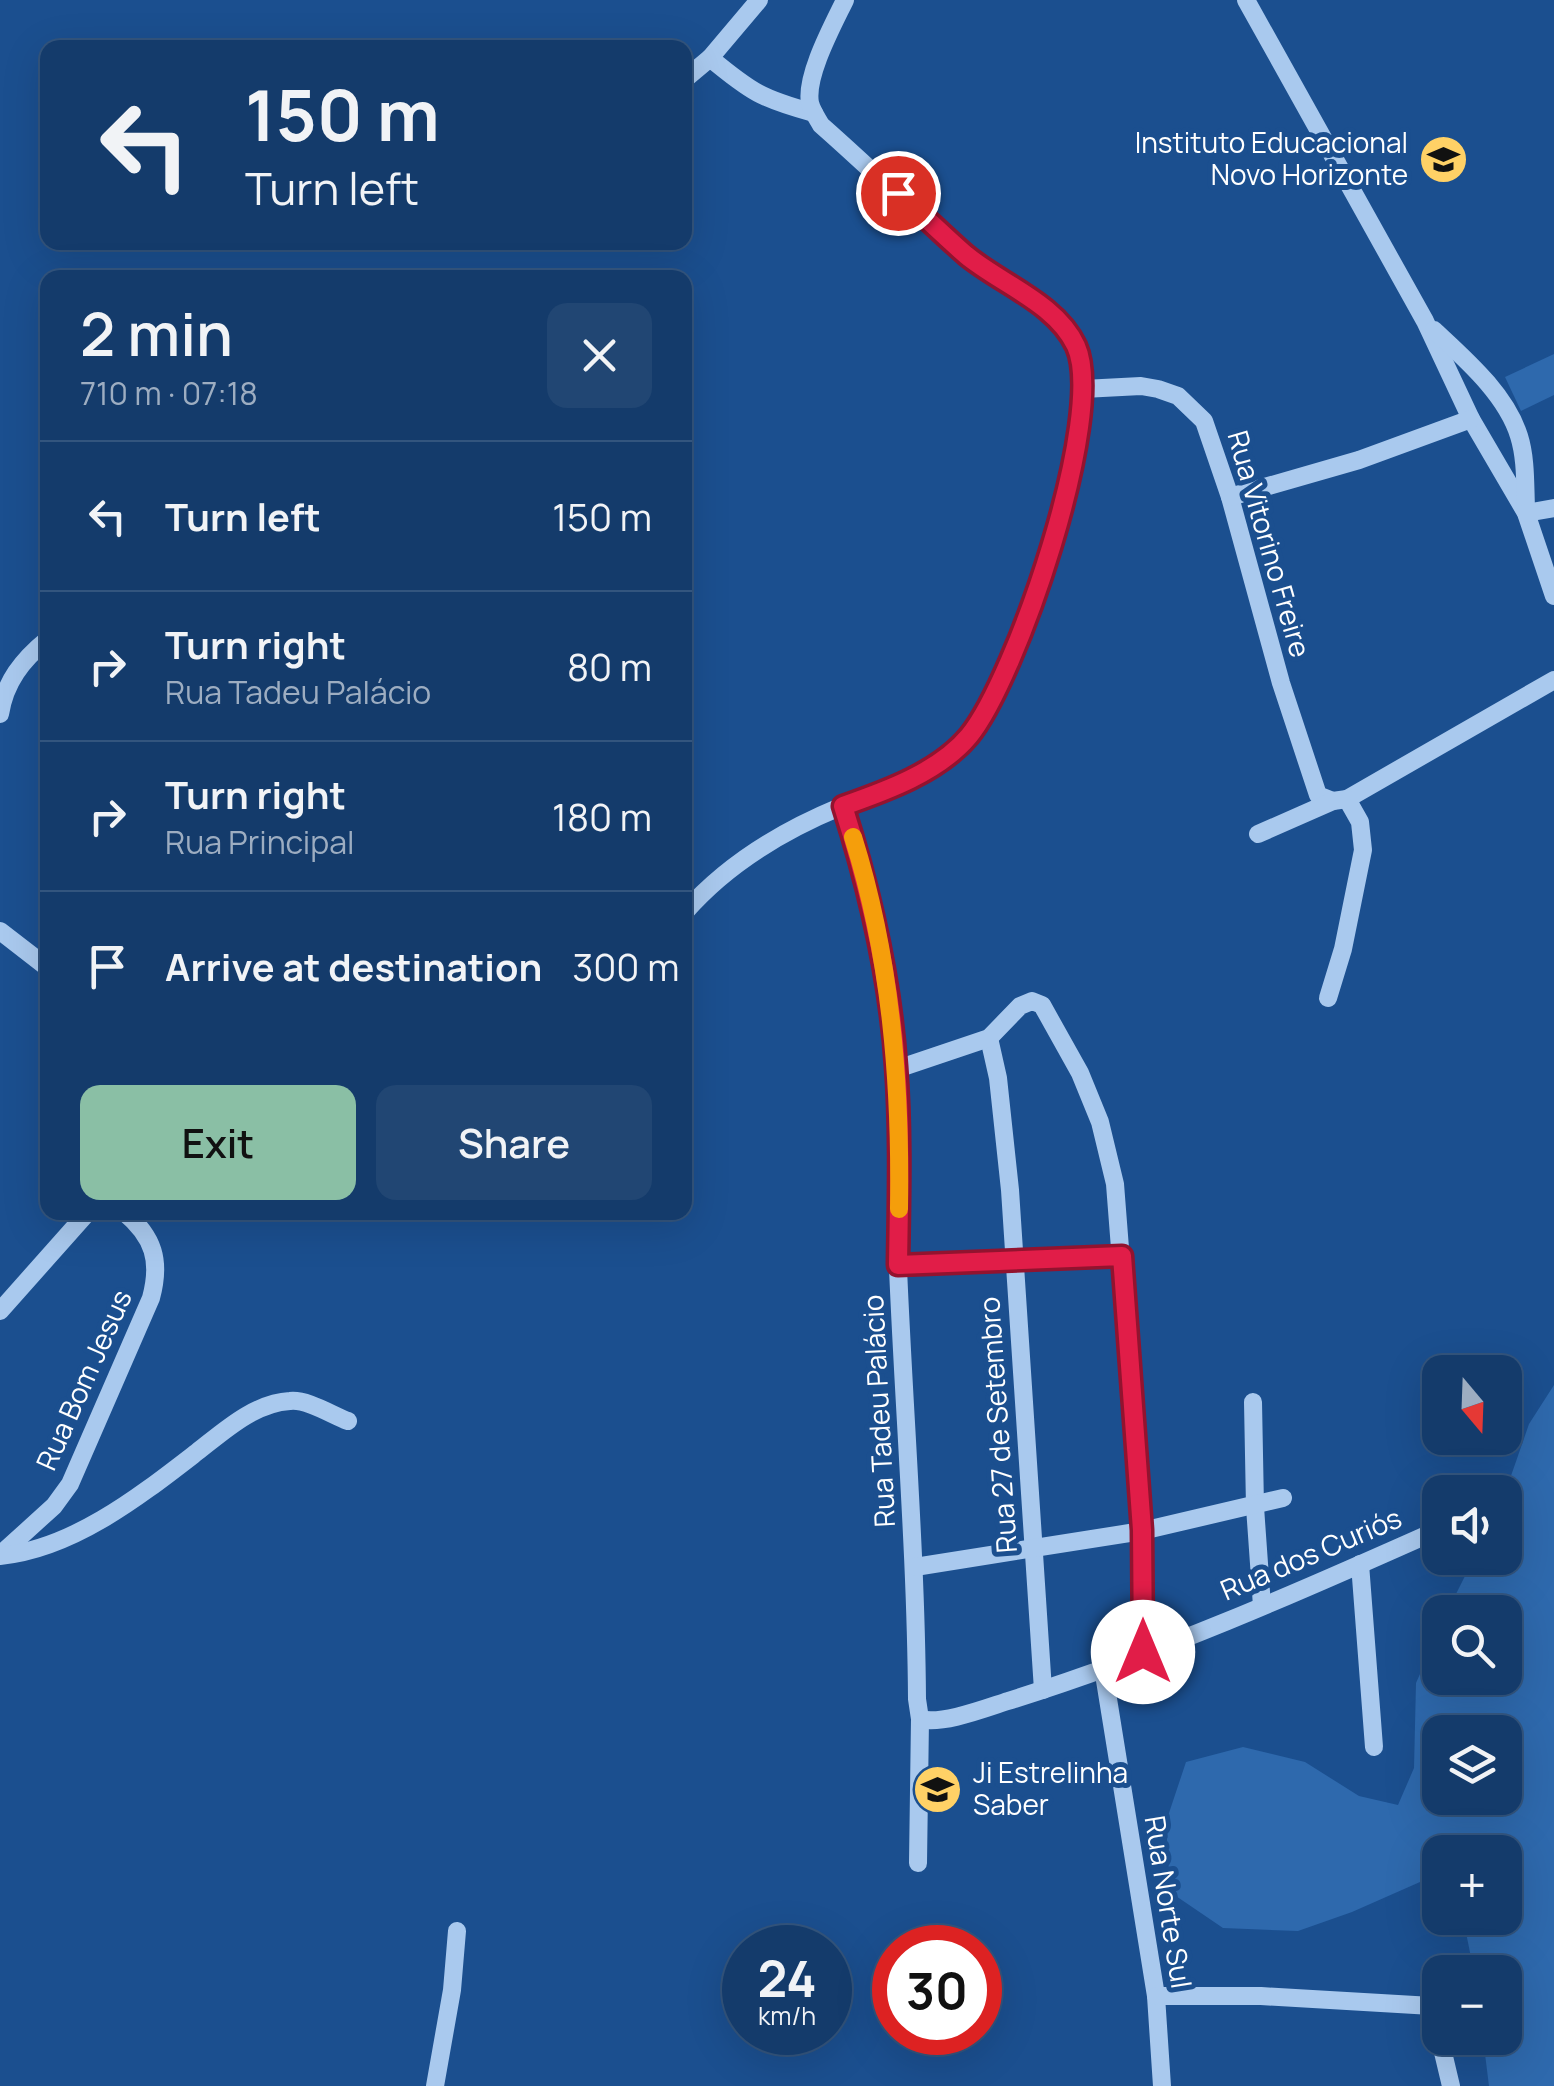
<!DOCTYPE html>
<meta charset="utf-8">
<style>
:root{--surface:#143b6b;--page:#214673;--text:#f1f3f6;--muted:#9dadc1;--line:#33557e;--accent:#8abfa5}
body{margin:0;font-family:Manrope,sans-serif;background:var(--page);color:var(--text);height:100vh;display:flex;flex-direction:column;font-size:38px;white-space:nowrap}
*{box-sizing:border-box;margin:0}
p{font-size:32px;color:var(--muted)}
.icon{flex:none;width:55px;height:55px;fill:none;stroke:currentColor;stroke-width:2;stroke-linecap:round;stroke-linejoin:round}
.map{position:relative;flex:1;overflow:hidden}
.panel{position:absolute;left:40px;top:270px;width:652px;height:950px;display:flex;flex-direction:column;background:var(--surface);border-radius:20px;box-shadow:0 10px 40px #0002,0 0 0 2px var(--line)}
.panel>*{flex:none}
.top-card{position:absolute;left:40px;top:40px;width:652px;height:210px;border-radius:20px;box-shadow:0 10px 40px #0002,0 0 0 2px var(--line);background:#143b6b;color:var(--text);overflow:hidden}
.needle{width:65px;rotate:161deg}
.controls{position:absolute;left:1422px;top:1355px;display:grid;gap:20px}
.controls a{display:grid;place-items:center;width:100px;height:100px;border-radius:20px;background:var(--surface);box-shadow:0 10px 40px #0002,0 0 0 2px var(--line);font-size:50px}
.speed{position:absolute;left:722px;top:1925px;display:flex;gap:20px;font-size:50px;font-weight:700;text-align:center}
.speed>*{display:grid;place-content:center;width:130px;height:130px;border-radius:50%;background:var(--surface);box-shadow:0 10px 40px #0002,0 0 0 2px var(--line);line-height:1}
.speed small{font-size:25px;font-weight:400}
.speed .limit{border:15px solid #d22;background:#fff;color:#111}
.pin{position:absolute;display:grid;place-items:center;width:85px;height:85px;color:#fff;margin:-42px;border:5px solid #fff;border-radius:50%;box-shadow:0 2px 10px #0007}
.me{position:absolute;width:110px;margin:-55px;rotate:0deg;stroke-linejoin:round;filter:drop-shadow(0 0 8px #0008)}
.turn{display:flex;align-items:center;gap:35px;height:210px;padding:0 40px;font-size:45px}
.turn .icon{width:130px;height:130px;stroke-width:2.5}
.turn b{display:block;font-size:70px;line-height:85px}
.round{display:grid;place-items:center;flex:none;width:105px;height:105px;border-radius:20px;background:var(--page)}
.summary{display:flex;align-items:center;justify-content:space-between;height:170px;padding:0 40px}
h1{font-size:60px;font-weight:600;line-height:75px}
.cta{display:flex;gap:20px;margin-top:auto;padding:20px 40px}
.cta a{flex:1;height:115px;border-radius:20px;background:var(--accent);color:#111;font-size:40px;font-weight:600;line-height:115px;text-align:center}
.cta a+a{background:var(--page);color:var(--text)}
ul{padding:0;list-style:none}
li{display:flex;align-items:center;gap:30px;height:150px;padding:0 40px;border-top:2px solid var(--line)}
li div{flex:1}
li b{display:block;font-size:38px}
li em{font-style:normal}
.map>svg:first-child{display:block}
.green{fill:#2e69ad;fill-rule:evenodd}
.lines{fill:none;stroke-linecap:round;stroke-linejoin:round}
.minor{stroke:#a9c9ee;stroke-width:18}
.route-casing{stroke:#92132f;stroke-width:25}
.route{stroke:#e11d48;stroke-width:18}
.slow{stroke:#f59e0b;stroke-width:18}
.labels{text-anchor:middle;stroke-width:10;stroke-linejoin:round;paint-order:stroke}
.poi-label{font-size:28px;fill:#fff;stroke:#1b4f8f;text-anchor:end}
.street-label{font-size:28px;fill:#fff;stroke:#1b4f8f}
</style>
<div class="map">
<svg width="1554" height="2086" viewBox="0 0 1554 2086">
<rect width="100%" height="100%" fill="#1b4f8f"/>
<g class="green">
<polygon points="1554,354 1554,395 1521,411 1505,377"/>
<path d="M1554 1385V2086H1489L1483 2038H1505V1972H1474L1463 1918H1505V1852H1440V1889L1420 1882 1352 1912 1298 1931 1223 1928 1170 1892 1166 1822 1186 1762 1243 1747 1305 1762 1359 1796 1398 1805 1414 1768 1416 1683 1440 1629V1678H1505V1612H1447L1474 1558H1505V1493L1529 1424ZM1440 1732H1505V1798H1440Z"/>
</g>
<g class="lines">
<g class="minor">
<polyline points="1246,0 1425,321 1471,419 1526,513 1554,596"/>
<polyline points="710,58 759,0"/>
<path d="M685 79 710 58C751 92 762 99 814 113"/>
<path d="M1434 330C1465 359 1506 394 1519 436 1526 458 1525 484 1526 507"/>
<polyline points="1083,389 1141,386 1158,389 1178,396 1204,421 1230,497 1281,683 1318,795 1333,801"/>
<polyline points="1230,497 1359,460 1471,419"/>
<polyline points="1526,513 1554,508"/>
<path d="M0 714C5 682 22 660 48 639"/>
<path d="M843 806C870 892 892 981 897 1072 900 1137 896 1203 898 1268 904 1412 916 1555 917 1699L920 1719 918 1863"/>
<polyline points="1258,834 1333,801 1347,799 1554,680"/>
<path d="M685 912C727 864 782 831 840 807 878 791 914 778 948 754 1016 707 1063 516 1075 436 1079 415 1085 391 1082 369 1081 356 1076 345 1069 334 1050 303 997 279 968 256 917 215 870 168 821 125 817 118 812 111 810 103 805 76 833 25 845 0"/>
<polyline points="0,931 48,968"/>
<polyline points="1328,998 1343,949 1363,850 1360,822 1347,799"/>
<polyline points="989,1038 998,1078 1010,1190 1043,1690"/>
<polyline points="897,1069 989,1038 1020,1006 1032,1001 1042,1005 1080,1073 1100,1122 1115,1184 1142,1531 1143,1652"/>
<polyline points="898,1265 1122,1257"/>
<polyline points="0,1311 88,1212"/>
<polyline points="1253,1402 1255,1507 1262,1606"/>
<path d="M0 1555 54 1506 70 1484 151 1298C161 1261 154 1237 124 1212"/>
<path d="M0 1556C73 1549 140 1496 197 1452 224 1431 254 1403 290 1401 307 1399 332 1415 348 1421"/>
<polyline points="1360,1564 1374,1747"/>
<polyline points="915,1567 1142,1531 1283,1498"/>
<polyline points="1103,1668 1156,1996 1162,2086"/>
<path d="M920 1719C942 1725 986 1708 1008 1701 1156 1655 1299 1592 1440 1529"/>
<polyline points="1156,1996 1261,1996 1432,2006 1451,2086"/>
<polyline points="435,2086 452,1990 457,1931"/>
</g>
</g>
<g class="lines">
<defs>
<path id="route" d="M898 193C921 213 943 235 966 255 1001 284 1056 303 1076 346 1107 414 1016 679 969 736 939 772 886 791 843 806 870 891 890 977 896 1066 901 1132 899 1199 898 1265L1122 1256 1142 1530 1143 1652"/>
</defs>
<use href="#route" class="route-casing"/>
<use href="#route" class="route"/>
<path class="slow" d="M853 837C891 958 901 1083 899 1209"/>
</g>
<defs>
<symbol id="school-disc" viewBox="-11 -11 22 22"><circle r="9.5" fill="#ffd166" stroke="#1b4f8f"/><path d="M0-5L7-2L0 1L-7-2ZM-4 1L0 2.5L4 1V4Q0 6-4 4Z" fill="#111"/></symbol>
</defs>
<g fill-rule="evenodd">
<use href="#school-disc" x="1416" y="132" width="55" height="55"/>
<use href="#school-disc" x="910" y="1762" width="55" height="55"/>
</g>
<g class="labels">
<g class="poi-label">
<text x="1408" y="153">Instituto Educacional<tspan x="1408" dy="32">Novo Horizonte</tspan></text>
<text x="973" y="1783" text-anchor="start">Ji Estrelinha<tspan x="973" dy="32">Saber</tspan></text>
</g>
<g class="street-label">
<text transform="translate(1269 544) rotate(74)" y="10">Rua Vitorino Freire</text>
<text transform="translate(84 1380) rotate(-66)" y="10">Rua Bom Jesus</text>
<text transform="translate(879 1411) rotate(-93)" y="10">Rua Tadeu Palácio</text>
<text transform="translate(998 1425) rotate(-94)" y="10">Rua 27 de Setembro</text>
<text transform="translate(1311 1554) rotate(-23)" y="10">Rua dos Curiós</text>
<text transform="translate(1168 1902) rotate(81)" y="10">Rua Norte Sul</text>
</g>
</g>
</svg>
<div class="controls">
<a><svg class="needle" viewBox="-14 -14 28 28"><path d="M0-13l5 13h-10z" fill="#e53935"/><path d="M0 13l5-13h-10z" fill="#9dadc1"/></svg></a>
<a><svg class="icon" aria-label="sound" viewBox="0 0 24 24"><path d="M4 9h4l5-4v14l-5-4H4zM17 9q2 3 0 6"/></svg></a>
<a><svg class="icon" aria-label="search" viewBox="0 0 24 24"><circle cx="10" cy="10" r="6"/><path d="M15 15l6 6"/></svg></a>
<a><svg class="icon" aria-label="layers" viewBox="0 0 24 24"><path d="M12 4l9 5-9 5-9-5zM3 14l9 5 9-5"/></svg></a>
<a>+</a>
<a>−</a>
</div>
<div class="speed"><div>24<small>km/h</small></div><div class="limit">30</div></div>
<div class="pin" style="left:898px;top:193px;background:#d93025"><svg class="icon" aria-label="arrive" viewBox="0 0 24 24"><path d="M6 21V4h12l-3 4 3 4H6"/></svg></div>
<svg class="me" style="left:1143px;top:1652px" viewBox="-20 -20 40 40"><circle r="19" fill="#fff"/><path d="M0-13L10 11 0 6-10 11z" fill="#e11d48"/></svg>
<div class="top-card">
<div class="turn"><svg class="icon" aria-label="left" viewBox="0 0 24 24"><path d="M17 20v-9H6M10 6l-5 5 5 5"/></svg><div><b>150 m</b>Turn left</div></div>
</div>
<section class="panel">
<div class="summary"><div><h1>2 min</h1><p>710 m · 07:18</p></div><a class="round"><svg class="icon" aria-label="close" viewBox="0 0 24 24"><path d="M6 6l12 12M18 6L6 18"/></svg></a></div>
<ul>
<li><svg class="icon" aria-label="left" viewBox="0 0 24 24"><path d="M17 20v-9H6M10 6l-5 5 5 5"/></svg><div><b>Turn left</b></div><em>150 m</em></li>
<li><svg class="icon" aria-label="right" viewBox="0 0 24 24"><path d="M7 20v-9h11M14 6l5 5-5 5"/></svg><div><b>Turn right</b><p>Rua Tadeu Palácio</p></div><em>80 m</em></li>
<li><svg class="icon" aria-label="right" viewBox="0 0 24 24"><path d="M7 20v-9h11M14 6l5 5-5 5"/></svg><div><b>Turn right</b><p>Rua Principal</p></div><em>180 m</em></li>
<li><svg class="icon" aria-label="arrive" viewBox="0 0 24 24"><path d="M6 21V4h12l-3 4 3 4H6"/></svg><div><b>Arrive at destination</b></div><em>300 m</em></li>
</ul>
<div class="cta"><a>Exit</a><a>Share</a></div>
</section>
</div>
